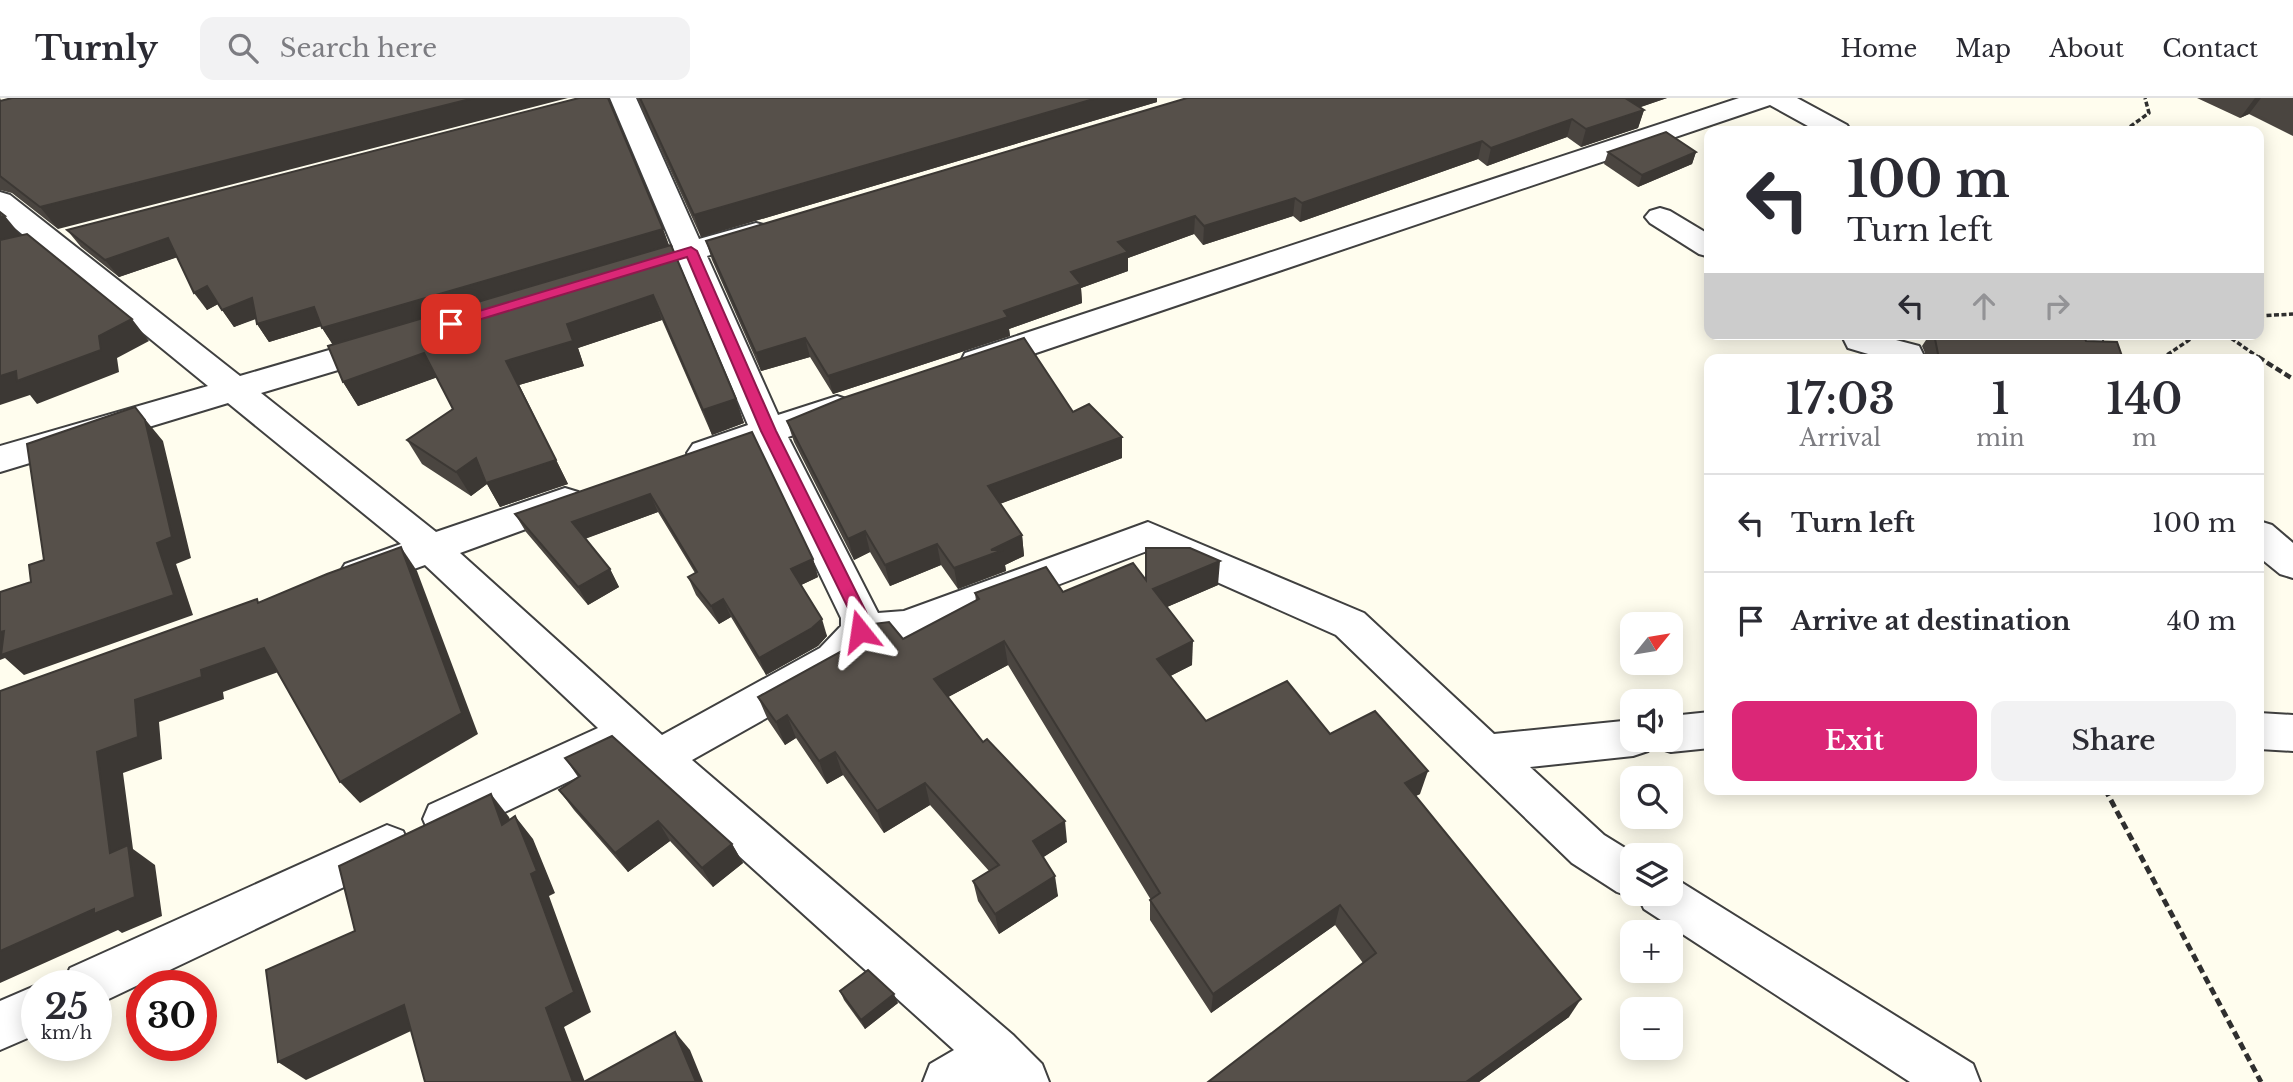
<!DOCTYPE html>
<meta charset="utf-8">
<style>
:root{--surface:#fff;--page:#f2f2f3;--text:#2b2b33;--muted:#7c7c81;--line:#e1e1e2;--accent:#db2777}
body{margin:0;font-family:"Libre Baskerville",serif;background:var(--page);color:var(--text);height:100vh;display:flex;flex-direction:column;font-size:26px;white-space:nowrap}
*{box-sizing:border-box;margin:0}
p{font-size:23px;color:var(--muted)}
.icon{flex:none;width:38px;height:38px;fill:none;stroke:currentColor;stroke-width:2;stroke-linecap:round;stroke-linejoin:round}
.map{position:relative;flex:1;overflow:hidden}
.sheet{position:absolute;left:1704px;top:256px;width:560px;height:441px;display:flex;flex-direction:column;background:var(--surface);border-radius:14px;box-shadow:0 4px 18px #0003}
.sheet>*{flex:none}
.banner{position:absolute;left:1704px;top:28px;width:560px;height:214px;border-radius:14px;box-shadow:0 4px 18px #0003;background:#fff;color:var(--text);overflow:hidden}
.needle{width:46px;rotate:60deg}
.buttons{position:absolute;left:1620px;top:514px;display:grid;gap:14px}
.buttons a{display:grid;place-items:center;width:63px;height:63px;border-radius:14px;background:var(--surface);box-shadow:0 4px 18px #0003;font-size:35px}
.speed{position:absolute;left:21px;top:872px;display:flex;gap:14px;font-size:35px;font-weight:700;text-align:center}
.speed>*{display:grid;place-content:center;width:91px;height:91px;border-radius:50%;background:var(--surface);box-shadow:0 4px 18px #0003;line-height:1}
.speed small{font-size:18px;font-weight:400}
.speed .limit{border:10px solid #d22;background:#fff;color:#111}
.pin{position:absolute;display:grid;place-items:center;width:60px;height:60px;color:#fff;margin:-30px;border-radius:14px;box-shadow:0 4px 10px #0006}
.me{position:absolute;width:77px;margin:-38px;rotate:345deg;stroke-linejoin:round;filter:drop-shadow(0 0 5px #0008)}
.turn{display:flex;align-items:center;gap:24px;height:147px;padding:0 28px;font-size:32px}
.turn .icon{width:91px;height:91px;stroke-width:2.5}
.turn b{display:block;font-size:49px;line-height:60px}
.lanes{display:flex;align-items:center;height:66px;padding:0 28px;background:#0003;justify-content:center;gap:35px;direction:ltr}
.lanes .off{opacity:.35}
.eta{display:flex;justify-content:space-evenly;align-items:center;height:119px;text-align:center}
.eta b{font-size:42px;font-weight:600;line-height:49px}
.cta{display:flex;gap:14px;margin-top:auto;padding:14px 28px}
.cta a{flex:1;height:80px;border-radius:14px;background:var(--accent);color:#fff;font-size:28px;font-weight:600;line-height:80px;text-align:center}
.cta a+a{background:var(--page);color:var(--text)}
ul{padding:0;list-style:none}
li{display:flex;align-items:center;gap:21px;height:98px;padding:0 28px;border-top:2px solid var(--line)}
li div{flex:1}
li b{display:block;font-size:26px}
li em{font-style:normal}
header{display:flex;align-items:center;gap:42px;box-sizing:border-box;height:98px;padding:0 35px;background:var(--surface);border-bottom:2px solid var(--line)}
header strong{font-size:33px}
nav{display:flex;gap:38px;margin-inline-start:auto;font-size:24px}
.search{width:490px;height:63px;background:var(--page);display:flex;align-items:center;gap:18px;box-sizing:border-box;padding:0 24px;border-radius:14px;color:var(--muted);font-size:26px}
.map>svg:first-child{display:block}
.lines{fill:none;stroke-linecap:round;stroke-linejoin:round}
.minor-casing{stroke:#404040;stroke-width:4}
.path-far2{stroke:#2f2f2f;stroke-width:3.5;stroke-dasharray:5 2.5;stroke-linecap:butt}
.path-far1{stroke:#2f2f2f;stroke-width:4.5;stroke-dasharray:7 3.5;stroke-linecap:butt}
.path{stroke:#2f2f2f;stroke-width:5;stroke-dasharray:8 4.5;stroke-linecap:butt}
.minor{fill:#fff;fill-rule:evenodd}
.wall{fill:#4a4540}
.shaded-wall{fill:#3c3834}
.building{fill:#56504a;stroke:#3c3834;stroke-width:2}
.route{fill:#db2777;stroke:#8e194d;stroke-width:2}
</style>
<header>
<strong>Turnly</strong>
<div class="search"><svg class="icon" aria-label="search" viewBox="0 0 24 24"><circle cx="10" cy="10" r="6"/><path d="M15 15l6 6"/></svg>Search here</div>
<nav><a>Home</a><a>Map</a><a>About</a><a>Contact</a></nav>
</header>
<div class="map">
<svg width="2293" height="984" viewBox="0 0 2293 984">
<rect width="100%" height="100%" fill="#fffdee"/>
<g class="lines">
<defs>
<g id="minor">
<polygon points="610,0 636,0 699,141 756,125 767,128 771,134 767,140 707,158 778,317 837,298 849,302 854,310 849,318 788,339 878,515 904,513 1148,424 1364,515 1494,636 1633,622 1633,642 1653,642 1648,653 1633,658 1530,669 1604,737 1638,758 1633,758 1633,796 1671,796 1671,779 1676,781 1973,966 1980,984 1910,984 1644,811 1638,798 1633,800 1617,794 1572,765 1336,537 1147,453 920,539 906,544 871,548 848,574 692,662 1013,937 1042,966 1049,984 923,984 930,966 954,952 626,656 461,735 445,741 429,735 423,721 429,707 598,630 425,467 358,491 345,486 339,476 345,466 401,446 228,305 0,374 0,348 208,288 0,118 0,94 10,97 240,278 384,236 395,239 400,247 395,255 261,295 436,434 565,390 578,394 583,403 578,412 460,455 662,637 820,550 841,528 841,520 759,350 705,367 693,364 687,355 693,346 748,327 680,167 626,183 615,180 611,173 615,166 673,149"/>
<polygon points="1739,0 1797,0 1847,27 1851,33 1817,33 1770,7 989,271 977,274 965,271 961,263 965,255"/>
<polygon points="1660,110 1670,113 1710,137 1710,159 1699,156 1650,125 1645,119 1650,113"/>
<polygon points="1841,236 1873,236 1919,248 1923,256 1920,261 1885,261 1848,250"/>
<polygon points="2069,236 2101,236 2105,261 2073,261"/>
<polygon points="2259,423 2272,427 2293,445 2293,480 2280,476 2259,459"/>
<polygon points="1710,614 1710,650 1671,654 1656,649 1653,642 1671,642 1671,618"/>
<polygon points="2259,615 2293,617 2293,653 2259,651"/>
<polygon points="387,727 403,733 409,747 403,761 96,907 96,887 63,887 70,870"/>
<polygon points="37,887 37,936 0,952 0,903"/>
</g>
</defs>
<use href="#minor" class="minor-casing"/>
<g class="path-far2">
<polyline points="2124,33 2149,15 2145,0"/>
<polyline points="2259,218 2293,216"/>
<polyline points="2225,236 2261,261"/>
<polyline points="2161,261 2198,236"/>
</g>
<g class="path-far1">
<polyline points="2258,259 2293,281"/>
<polyline points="2161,261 2163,259"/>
</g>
<polyline class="path" points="2105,691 2261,984"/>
<use href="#minor" class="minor"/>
</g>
<g class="wall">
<polygon points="0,0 58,131 12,95 0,92"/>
<polygon points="637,0 1157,0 1157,4 701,139"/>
<polygon points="1187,0 1667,0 1640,9 1644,12 1638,30 1581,49 1567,39 1487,68 1478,61 1300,124 1293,118 1203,147 1194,136 1128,160 1128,173 1081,190 1082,205 1009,231 1010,238 833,296 810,259 761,273 712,162 706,143"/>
<polygon points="2197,0 2293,0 2293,38 2249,16 2240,20"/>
<polygon points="1608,54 1696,54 1692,66 1638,89 1604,66"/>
<polygon points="663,131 669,147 736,301 744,325 712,337 662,222 578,250 584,268 519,287 568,386 500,409 487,386 471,398 422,366 407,342 453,311 437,279 358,308 343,284 333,247 321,228 269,244 257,226 256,220 234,229 218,206 207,212 177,159 119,179 81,149 67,132"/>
<polygon points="1925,236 2078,236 2086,243 2123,261 1923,261 1925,255 1922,248 1926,242"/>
<polygon points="1073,314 1122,360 1000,406 1022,437 1024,458 1005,467 1006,473 958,491 941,467 890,488 870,454 854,462 794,344 787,323"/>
<polygon points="752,334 813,461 818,479 801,487 827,538 818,548 766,577 731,519 719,526 696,497 688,479 695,475 658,414 585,441 610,471 619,489 588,507 526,434 515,416"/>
<polygon points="1146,482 1218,487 1167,509 1192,567 1170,578 1206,623 1330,636 1420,696 1415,698 1569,919 1479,984 1208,984 1363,865 1335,827 1211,915 1150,822 1150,802 1151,802 1008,567 948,599 983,644 1067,744 1043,759 1058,798 999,836 978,803 973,783 989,773 930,707 884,735 843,677 827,686 796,640 785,647 768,622 758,599 903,541 976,503 975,495 1063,494"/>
<polygon points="565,660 732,746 743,765 713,789 670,743 628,774 574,712 559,692 578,679"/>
<polygon points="840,893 898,905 865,931 844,902"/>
</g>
<g class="shaded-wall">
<polygon points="474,0 568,0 58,131 40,109"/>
<polygon points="1097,0 1157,0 1157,4 701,139 694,117"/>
<polygon points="1623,0 1667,0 1618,17"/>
<polygon points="2255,0 2261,0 2249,16 2240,20"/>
<polygon points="1644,12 1638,30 1581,49 1586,31"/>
<polygon points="1572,21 1567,39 1487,68 1491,50"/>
<polygon points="1482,43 1478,61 1300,124 1302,105"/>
<polygon points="1696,54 1692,66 1638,89 1642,77"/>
<polygon points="1295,100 1293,118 1203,147 1204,128"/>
<polygon points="5,118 23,140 0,147 0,119"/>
<polygon points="1195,118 1194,136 1128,160 1128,173 1081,190 1082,205 1009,231 1010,238 833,296 828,278 1004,213 1071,174 1118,144"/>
<polygon points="663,131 669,148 333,247 322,230"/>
<polygon points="168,140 181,158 119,179 105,162"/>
<polygon points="207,188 220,205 207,212 194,195"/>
<polygon points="653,197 662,222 578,250 584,268 519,287 568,386 500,409 487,386 471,398 456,374 476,360 506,263 567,226"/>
<polygon points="252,200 264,218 234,229 222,212"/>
<polygon points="314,209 325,227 269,244 257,226"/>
<polygon points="132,221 149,243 117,260 119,274 37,306 30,297 0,307 0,278 16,273 99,238"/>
<polygon points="805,240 810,259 761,273 756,255"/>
<polygon points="424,255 438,279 358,308 343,284"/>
<polygon points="736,301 744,325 712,337 703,312"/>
<polygon points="135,309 163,343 191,460 176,466 193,517 24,577 5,560 0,562 0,534 157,445"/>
<polygon points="1122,339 1122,360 991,409 988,388"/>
<polygon points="650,396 658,414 581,442 572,424"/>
<polygon points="865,433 870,454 854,462 848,441"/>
<polygon points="1022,437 1024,458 1005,467 1006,473 958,491 954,470"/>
<polygon points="937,446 941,467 890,488 885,467"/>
<polygon points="401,449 417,473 478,636 360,705 340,684"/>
<polygon points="813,461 818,479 797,489 791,471"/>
<polygon points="1220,463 1218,487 1153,515 1153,491"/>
<polygon points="610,471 619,489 588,507 578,489"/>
<polygon points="723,501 731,519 719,526 711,508"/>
<polygon points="822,521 827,538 818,548 766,577 759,560"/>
<polygon points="1004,543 1008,567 939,604 934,581"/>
<polygon points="1193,543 1192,567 1157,585 1157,561"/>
<polygon points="264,550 284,572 223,594 224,601 159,624 162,661 123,675 133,751 155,767 162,818 122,835 118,832 0,885 0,853 97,654 135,602 201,572"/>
<polygon points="787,617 796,640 785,647 776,624"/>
<polygon points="835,654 843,677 827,686 819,663"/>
<polygon points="1428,673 1420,696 1398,707 1405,685"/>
<polygon points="925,685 930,707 884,735 877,713"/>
<polygon points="491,696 509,719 521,750 502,727"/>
<polygon points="515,718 533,741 555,795 549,798 591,914 564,929 585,984 573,984 546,910 531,776"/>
<polygon points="658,723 670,743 628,774 615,755"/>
<polygon points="1065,723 1067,744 1036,764 1033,743"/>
<polygon points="732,746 743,765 713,789 702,770"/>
<polygon points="1055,778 1058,798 999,836 995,816"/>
<polygon points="1340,807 1335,827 1211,915 1213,896"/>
<polygon points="894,896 898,905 865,931 861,922"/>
<polygon points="1581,901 1569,919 1479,984 1466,984"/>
<polygon points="404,907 426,926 306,982 278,964"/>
<polygon points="675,934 690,952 703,984 696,984"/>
</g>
<g class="building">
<polygon points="12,0 474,0 40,109 0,78 0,3"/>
<polygon points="579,0 608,0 663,131 322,230 314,209 257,226 252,200 222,212 207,188 194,195 168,140 105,162 67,132"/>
<polygon points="640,0 1097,0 694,117"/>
<polygon points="1187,0 1625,0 1644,12 1586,31 1572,21 1491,50 1482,43 1302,105 1295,100 1204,128 1195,118 1118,144 1128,154 1071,174 1081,186 1004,213 1008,219 828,278 805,240 756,255 706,143"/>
<polygon points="1666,34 1696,54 1642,77 1608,54"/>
<polygon points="0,114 5,118 0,119"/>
<polygon points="27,136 132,221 99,238 101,252 17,283 16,273 0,278 0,142"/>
<polygon points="671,147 736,301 703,312 653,197 567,226 573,243 506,263 556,362 486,385 476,360 456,374 407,342 453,311 424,255 343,284 328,248"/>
<polygon points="1937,236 2078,236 2084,238 2086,243 2117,244 2123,261 1939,261 1935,241"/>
<polygon points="1024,240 1073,314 1089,306 1122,339 988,388 1022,437 991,452 1003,452 954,470 937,446 885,467 865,433 848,441 787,323 843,300"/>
<polygon points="135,309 145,322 172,439 157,445 174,497 1,557 4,533 0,534 0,494 31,484 29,467 44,462 27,346"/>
<polygon points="752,334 813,461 791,471 822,521 812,530 759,560 723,501 711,508 688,479 697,474 650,396 572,424 610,471 578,489 515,416"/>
<polygon points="401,449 462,615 340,684 264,550 201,572 202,579 135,602 138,639 97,654 110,755 128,747 135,799 94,816 94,811 0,853 0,593 257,501 258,505 327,476"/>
<polygon points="1146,450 1190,450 1220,463 1153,491 1193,543 1157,561 1206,623 1287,583 1330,636 1375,613 1428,673 1405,685 1581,901 1466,984 1208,984 1376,855 1340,807 1213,896 1150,802 1160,795 1004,543 934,581 983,644 987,641 1065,723 1033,743 1055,778 995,816 973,783 999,767 925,685 877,713 835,654 819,663 787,617 776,624 758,599 842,553 866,527 889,524 903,541 979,501 975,495 1046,469 1063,494 1133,465 1146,482"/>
<polygon points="612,638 732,746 702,770 658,723 615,755 559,692 580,678 565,660"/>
<polygon points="491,696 502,727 515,718 537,773 531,776 574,894 546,910 573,984 425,984 404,907 278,964 266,872 355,833 339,768"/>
<polygon points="868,872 894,896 861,922 840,893"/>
<polygon points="675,934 696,984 584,984"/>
</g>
<polygon class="route" points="691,149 697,153 776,333 869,520 865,538 854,538 853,520 761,333 687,159 455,229 446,229 444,226 446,223"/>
</svg>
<div class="buttons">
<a><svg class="needle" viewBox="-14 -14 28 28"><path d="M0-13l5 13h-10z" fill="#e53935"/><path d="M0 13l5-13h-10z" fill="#7c7c81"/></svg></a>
<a><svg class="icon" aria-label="sound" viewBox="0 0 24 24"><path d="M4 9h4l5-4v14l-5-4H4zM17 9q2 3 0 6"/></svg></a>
<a><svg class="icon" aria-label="search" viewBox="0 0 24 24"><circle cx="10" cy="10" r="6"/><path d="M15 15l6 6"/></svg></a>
<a><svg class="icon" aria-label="layers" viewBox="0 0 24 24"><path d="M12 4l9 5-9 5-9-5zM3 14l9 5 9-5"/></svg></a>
<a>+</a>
<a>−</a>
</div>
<div class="speed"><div>25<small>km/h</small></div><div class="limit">30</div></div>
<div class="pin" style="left:451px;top:226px;background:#d93025"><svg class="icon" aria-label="arrive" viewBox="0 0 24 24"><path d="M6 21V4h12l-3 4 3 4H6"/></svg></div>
<svg class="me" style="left:860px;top:533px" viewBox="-20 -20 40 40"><path d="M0-17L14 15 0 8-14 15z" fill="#db2777" stroke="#fff" stroke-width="4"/></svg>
<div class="banner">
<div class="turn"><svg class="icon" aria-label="left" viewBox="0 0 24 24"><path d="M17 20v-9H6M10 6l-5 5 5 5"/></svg><div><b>100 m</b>Turn left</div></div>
<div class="lanes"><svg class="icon" aria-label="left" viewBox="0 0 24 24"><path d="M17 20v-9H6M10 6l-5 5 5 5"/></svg><svg class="icon off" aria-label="ahead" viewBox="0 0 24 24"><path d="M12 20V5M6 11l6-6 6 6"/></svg><svg class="icon off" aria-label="right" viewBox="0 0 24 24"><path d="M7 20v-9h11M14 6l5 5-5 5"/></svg></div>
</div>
<section class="sheet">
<div class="eta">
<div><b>17:03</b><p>Arrival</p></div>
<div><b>1</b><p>min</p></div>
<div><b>140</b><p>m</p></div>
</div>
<ul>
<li><svg class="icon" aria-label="left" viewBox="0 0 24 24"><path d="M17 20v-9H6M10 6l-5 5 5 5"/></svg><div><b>Turn left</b></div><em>100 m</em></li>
<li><svg class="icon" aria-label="arrive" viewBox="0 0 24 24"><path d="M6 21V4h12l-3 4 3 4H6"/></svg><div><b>Arrive at destination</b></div><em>40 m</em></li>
</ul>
<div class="cta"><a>Exit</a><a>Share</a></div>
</section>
</div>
